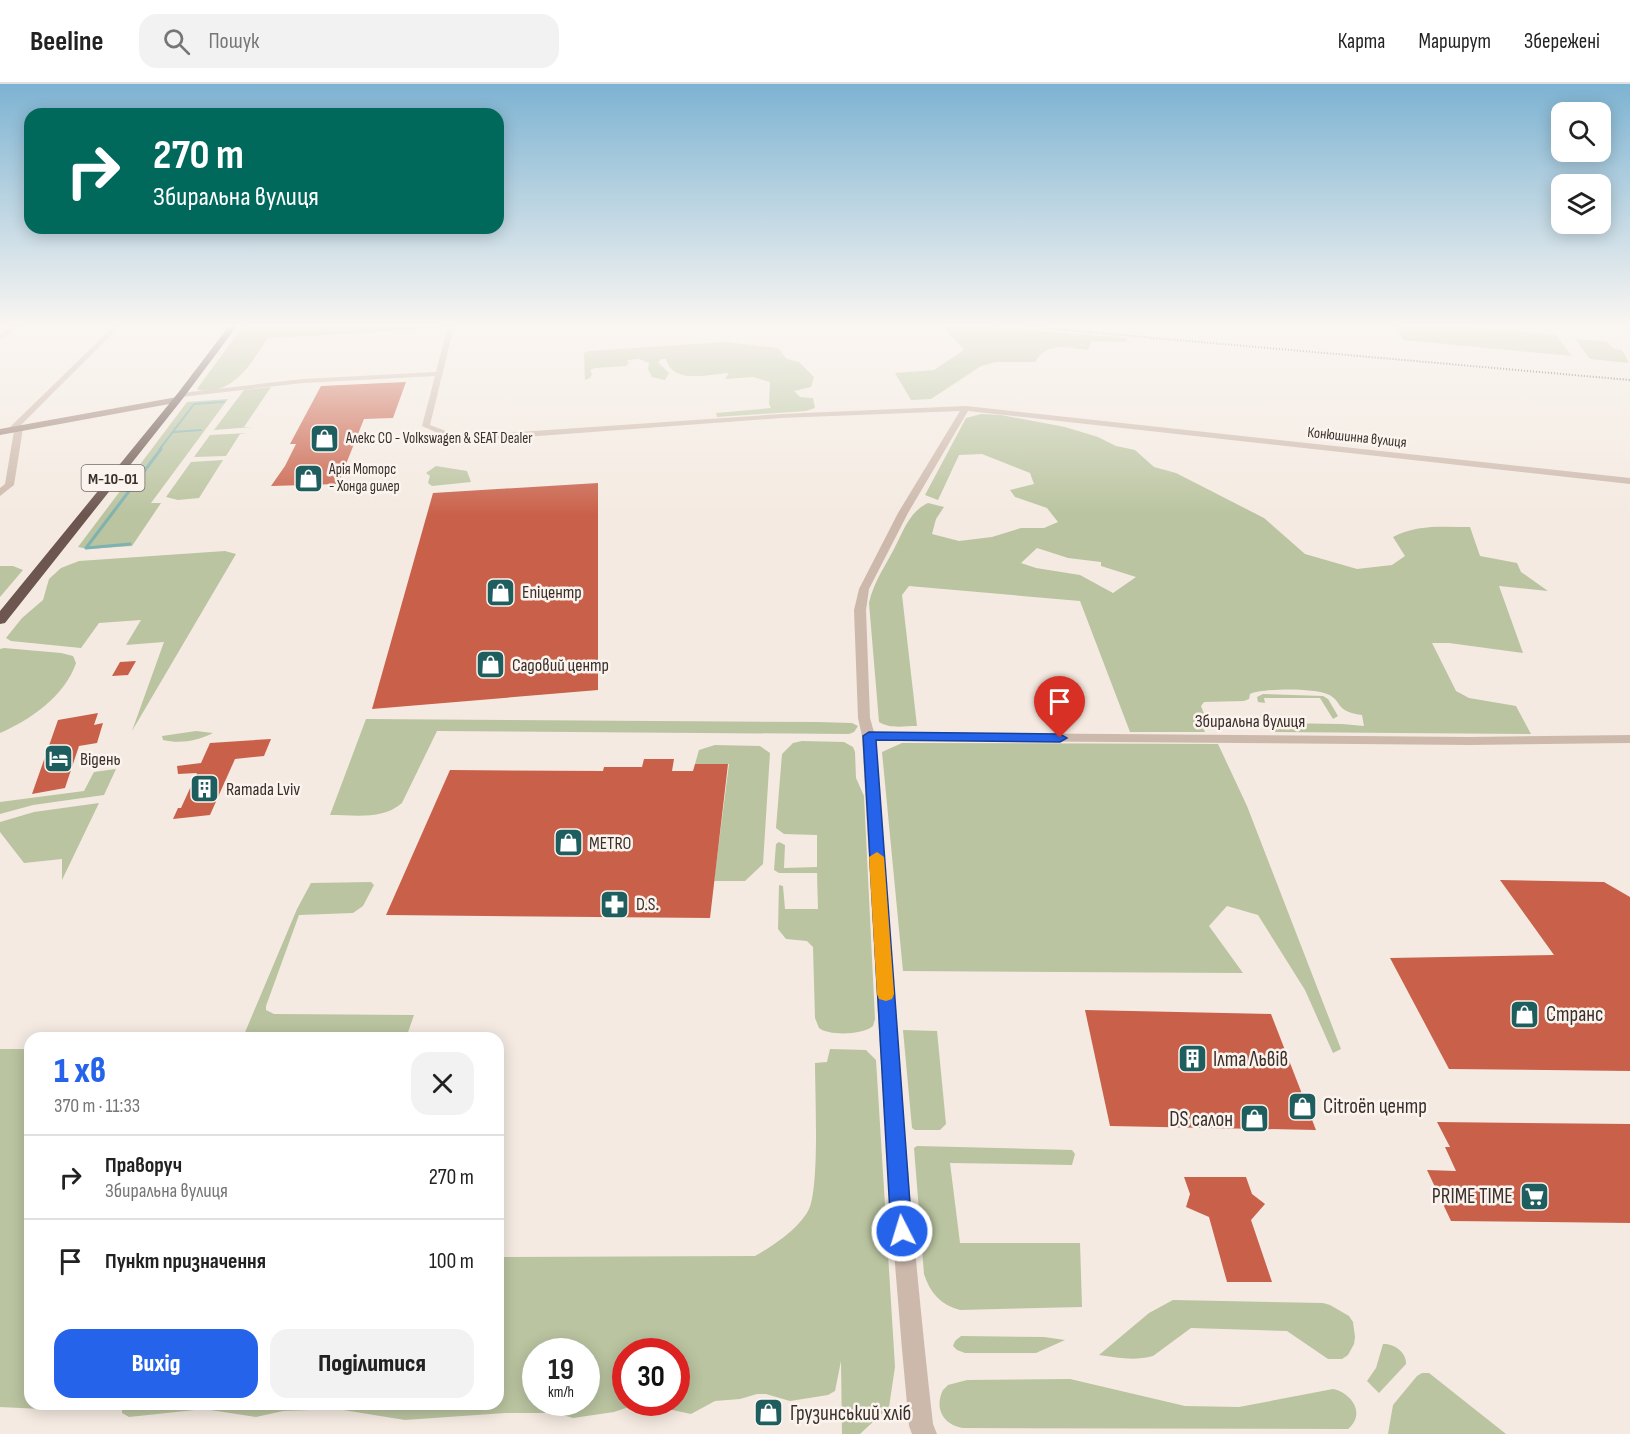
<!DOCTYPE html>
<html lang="uk">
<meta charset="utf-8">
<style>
:root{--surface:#fff;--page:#f2f2f2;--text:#222;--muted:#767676;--line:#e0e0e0;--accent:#2563eb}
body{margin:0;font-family:"Sofia Sans Condensed",sans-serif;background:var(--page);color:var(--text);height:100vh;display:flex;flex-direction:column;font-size:22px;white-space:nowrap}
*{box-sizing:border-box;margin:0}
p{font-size:20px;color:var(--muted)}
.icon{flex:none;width:33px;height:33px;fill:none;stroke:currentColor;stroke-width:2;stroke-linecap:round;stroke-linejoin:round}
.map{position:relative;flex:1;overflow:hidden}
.drawer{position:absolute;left:24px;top:948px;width:480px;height:378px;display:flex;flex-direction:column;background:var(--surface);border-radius:18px;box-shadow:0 3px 15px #0003}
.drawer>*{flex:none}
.guide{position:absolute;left:24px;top:24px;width:480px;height:126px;border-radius:18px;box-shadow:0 3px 15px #0003;background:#00695c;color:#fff;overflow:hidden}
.buttons{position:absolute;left:1551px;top:18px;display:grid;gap:12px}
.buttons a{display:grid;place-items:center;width:60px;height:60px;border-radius:12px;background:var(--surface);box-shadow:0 3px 15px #0003;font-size:30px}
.speed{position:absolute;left:522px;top:1254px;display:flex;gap:12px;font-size:30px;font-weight:700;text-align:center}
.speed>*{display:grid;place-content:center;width:78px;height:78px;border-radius:50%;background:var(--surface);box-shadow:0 3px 15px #0003;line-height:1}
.speed small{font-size:15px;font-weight:400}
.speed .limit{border:9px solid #d22;background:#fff;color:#111}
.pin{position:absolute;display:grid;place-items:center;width:51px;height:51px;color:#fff;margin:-62px -26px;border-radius:50% 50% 50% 0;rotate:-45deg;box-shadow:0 0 6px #0007}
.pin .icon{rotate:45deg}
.me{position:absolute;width:66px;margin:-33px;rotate:355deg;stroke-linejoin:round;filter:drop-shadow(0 0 4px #0008)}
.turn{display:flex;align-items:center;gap:21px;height:126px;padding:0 30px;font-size:27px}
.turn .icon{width:78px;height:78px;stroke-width:2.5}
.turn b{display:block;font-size:42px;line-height:51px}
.round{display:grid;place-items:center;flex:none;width:63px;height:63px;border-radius:18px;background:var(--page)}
.head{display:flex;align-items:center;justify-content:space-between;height:102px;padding:0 30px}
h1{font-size:36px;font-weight:800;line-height:45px;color:var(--accent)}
.cta{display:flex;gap:12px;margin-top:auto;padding:12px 30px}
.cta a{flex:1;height:69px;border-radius:18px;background:var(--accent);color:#fff;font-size:24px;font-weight:800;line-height:69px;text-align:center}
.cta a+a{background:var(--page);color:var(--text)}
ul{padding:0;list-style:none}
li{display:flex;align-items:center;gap:18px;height:84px;padding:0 30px;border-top:2px solid var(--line)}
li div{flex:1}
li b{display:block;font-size:22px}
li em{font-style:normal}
header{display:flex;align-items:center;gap:36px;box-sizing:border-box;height:84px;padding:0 30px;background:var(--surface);border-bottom:2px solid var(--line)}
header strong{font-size:28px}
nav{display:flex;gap:33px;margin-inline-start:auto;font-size:21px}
.search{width:420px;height:54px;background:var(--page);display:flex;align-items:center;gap:15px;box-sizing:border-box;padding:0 21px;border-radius:18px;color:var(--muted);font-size:22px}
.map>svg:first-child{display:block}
.green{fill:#bac4a0;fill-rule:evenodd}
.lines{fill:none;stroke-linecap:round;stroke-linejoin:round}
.stream-far1{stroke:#7eb2b1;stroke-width:2}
.stream{stroke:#7eb2b1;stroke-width:3}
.building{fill:#c9614a}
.minor{fill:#cdb9ac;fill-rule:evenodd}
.secondary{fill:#a1887d;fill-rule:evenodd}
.trunk{fill:#6c564f;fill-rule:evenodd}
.rail{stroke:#3b2f2b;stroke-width:2;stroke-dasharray:1 2;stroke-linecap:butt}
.route{fill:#2563eb;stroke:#184099;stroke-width:1.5}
.slow{fill:#f59e0b}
.labels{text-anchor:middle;stroke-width:5;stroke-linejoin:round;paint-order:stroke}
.far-street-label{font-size:15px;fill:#3b2f2b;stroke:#fbf4ee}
.far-poi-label{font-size:15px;fill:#3b2f2b;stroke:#fbf4ee;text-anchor:start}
.shield{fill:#fbf4ee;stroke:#756a66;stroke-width:1.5}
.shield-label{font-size:16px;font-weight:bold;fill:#3b2f2b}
.poi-label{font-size:18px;fill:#3b2f2b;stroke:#fbf4ee;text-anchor:start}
.street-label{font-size:18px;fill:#3b2f2b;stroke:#fbf4ee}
.near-poi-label{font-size:21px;fill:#3b2f2b;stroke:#fbf4ee;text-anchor:start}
</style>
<header>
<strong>Beeline</strong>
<div class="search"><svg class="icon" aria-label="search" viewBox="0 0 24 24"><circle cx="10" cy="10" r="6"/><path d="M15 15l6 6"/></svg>Пошук</div>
<nav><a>Карта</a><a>Маршрут</a><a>Збережені</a></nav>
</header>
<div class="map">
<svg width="1630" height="1350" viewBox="0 0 1630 1350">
<rect width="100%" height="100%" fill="#f4eae1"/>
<g class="green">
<path d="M243 242H447L445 245 268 254C251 279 234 311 199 306L197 305Z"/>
<path d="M934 242H983L1127 254 1126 258 1092 257 1088 266C1068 264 1047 257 1035 278H996L981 282 931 315 911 316 895 289 934 286 964 266 943 243Z"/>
<polygon points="1396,242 1456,242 1556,251 1572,272 1403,256"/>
<polygon points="1575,255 1606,257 1614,265 1622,266 1629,279 1590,275"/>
<path d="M726 258 778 264 787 275 799 278 814 293 811 303 794 307 800 313 813 314 815 324 806 327 717 333 716 329 771 324 769 320 770 298 753 293 725 295 729 289C709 290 673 301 666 275H661L658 278 669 289 665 296 652 293 648 285 649 279 639 275 627 276 629 279 626 282 595 284 590 286 592 290 590 294 585 296 584 269 589 267Z"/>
<polygon points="271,303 244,343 252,343 214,346 244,306"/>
<polygon points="228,315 151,419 161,419 132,462 88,465 78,463 187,318"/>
<path d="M981 330 1001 331 1065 343 1098 353 1116 362 1135 366 1154 383 1176 389 1264 434 1305 470 1357 485 1392 481 1405 472 1393 453C1417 440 1443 443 1470 443L1480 472 1517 479 1521 488 1548 507 1499 502 1523 569 1449 559H1432L1456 607 1469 614 1516 622 1531 650 1274 648 1271 642 1273 639 1342 640 1364 642 1362 631C1333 627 1344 617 1327 610 1314 604 1263 604 1250 610L1249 615 1244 617 1204 618 1201 622 1208 640H1201L1205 648H1130L1080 517 909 502 902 511 917 642C904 642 890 645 879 638L869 519C874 496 887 480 897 459 905 443 911 427 928 419L944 423 936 435 932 450 959 457 992 453 1021 444H1044L1058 438 1047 424 1015 413 1010 406 1034 400 1030 389 982 370 959 371 938 416 925 411 966 334ZM1037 464 1068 474 1101 478V482L1136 493 1113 509 1080 491 1036 484 1021 479Z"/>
<polygon points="248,349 240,350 226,372 194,373 210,351"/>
<polygon points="223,376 199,414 178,416 166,413 191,378"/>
<polygon points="436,382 467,387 471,398 432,402 428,399 430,392 426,389"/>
<polygon points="225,467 236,470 132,647 164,558 126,561 141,536 99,539 81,564 11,557 6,554 22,534 43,516 49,495 61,484 79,477"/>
<polygon points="0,482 13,482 23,486 0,513"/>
<path d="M4 564 61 569 73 572 76 579C65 612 30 636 0 649V565Z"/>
<polygon points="1263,610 1323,612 1328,615 1338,632 1333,635 1320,614 1264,614 1265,619 1258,618 1257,613"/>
<path d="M366 635 818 638 852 639 858 642 854 648 849 650 437 647 402 719C383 736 355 731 330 731Z"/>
<path d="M196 647 213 649C197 657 180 660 163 656L162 652Z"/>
<path d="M802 657 844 658 853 663 855 668 856 694 864 712 875 935 873 942C863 951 829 952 819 944L815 934 813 863 807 857 786 855 778 845 779 801 783 802 785 825H818L817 789H779L774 786 776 760 779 758 785 761 784 784 817 783V751L784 750 776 744 782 670 793 659Z"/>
<polygon points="902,659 1218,660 1247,722 1341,965 1333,969 1305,906 1258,831 1227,822 1209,842 1243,889 903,887 882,668"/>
<polygon points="715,661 760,662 770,669 763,780 745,797 714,797 729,680 695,680 699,666"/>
<polygon points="116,685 104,711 33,721 0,730 0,718 84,707 94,688"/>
<polygon points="99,719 62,796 62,775 24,779 0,748 0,738 34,728"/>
<polygon points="371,798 374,801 363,822 353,829 299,831 266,922 266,926 274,930 414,931 406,954 237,954 243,953 297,825 311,799"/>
<polygon points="903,946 937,947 946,1040 940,1046 915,1046 912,1044"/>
<polygon points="0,965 30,965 30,1320 87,1320 62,1326 0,1323"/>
<path d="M830 965 866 966 876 976 895 1283 889 1323 860 1350H842L841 1277 835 1307 828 1311 790 1317 766 1310H757L740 1315 715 1317 691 1330 640 1319 614 1328 573 1334 556 1329H505L405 1336 337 1325 283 1327 256 1333 204 1325 129 1333 122 1329V1320H498V1173L755 1172C773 1162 798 1145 808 1127 820 1108 815 1007 815 979L827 978ZM536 1268H586V1318H536ZM626 1268H676V1318H626Z"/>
<path d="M917 1062 1072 1066 1075 1070 1072 1081 950 1079 960 1159H1080L1082 1223 960 1226C941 1221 930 1209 924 1190L914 1064Z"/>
<path d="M1173 1216 1323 1219 1330 1221 1349 1232 1353 1238 1355 1253 1354 1260 1348 1271 1342 1275H1328L1287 1247 1191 1244 1153 1272C1135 1277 1118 1274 1099 1271L1149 1229Z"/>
<polygon points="961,1252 1044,1253 1065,1256 1036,1269 965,1269 957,1266 953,1262 955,1257"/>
<path d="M1383 1260C1394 1259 1407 1269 1406 1280L1379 1309 1367 1297 1376 1284Z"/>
<polygon points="1422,1289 1429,1289 1506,1350 1388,1350 1393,1321 1417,1292"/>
<path d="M1070 1295 1185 1322 1239 1323 1333 1305C1352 1309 1366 1330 1348 1345L963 1344C943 1341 934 1324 943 1306L948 1301 967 1296Z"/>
</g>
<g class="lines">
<g class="stream-far1">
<polyline points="174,348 201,346"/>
<polyline points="159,366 194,320 224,318"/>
</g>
<polyline class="stream" points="130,460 86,464 161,365"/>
</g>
<g class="building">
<polygon points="406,298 393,334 364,335 338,400 271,402 285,382 296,360 290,360 321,302"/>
<polygon points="598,399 598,606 372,625 433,409"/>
<polygon points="136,577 128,591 112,592 120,578"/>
<polygon points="98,629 94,641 103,639 97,659 79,662 65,704 32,710 58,636"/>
<polygon points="271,655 264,672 235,675 210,731 173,735 178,724 181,724 197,689 178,690 177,682 201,679 210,659"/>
<polygon points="644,675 674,675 672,687 693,687 695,680 728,680 710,834 386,831 450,686 603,687 604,683 642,683"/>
<polygon points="1500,796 1604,798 1630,813 1630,987 1449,985 1390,874 1554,871"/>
<polygon points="1085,926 1271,930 1316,1046 1110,1042"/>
<polygon points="1437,1038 1630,1040 1630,1139 1451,1137 1427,1086 1456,1087 1445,1063 1450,1063"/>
<polygon points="1184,1093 1246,1093 1252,1110 1265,1120 1251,1136 1272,1198 1227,1198 1209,1133 1186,1123 1190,1110"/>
</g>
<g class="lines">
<g class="minor">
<polygon points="13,242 20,242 0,256 0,251"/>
<polygon points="114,242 120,242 20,342 23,344 14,401 0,412 0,404 5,400 14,347 7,346"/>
<path d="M448 242H454L430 341 459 352 781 330 966 322 1630 394V400L968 327 908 429 869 505 866 526 870 634 874 648 1469 653 1630 651V659L1469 661 876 656C892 884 907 1113 933 1340L937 1350H912L909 1342C887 1112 875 882 862 652L858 634 854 526 859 505 898 429 960 327 781 334 458 358 422 342 435 292 303 299 181 313 177 311 181 309 303 295 436 288Z"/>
</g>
<polygon class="secondary" points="177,313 181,316 180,318 0,351 0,345"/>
<polygon class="trunk" points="229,242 237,242 184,313 5,539 0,540 0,527 178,309"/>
<polyline class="rail" points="1019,242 1630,296"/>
</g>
<linearGradient id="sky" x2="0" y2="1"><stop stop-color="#7db3d2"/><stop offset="0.56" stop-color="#faf6f2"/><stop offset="1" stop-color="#faf6f2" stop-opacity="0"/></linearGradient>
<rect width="1630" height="431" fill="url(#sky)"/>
<polygon class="route" points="869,648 1060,650 1067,654 1060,658 876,656 912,1147 909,1154 902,1157 894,1154 891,1147 863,652"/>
<polygon class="slow" points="877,768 884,773 894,910 892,915 886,917 879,915 877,910 869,773"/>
<defs>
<symbol id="shop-square" viewBox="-11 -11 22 22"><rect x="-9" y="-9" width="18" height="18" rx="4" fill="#1e5e5f" stroke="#fbf4ee"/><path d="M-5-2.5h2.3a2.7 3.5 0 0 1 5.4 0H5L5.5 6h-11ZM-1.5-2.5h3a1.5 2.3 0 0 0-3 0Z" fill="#fff"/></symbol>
<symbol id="hotel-square" viewBox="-11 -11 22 22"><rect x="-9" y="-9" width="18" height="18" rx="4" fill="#1e5e5f" stroke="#fbf4ee"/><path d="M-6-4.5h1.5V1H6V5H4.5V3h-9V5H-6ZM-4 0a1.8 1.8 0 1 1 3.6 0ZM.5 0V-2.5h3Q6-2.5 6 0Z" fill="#fff"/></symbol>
<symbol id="building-square" viewBox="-11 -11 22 22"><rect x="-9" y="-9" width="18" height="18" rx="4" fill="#1e5e5f" stroke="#fbf4ee"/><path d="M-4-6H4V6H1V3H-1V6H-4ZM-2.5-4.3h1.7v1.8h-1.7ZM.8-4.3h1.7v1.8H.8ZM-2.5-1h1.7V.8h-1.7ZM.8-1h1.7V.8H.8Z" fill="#fff"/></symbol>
<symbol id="pharmacy-square" viewBox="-11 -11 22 22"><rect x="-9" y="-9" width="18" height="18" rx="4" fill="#1e5e5f" stroke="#fbf4ee"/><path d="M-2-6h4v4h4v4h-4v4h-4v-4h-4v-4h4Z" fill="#fff"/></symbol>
<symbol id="supermarket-square" viewBox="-11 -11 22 22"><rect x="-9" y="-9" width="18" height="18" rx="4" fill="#1e5e5f" stroke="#fbf4ee"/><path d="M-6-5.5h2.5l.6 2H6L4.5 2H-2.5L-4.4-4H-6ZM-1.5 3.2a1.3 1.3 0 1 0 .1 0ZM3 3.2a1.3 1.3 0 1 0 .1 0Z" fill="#fff"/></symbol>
</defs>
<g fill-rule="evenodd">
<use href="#shop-square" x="308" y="338" width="33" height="33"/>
<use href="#shop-square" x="292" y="378" width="33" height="33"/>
<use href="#shop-square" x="484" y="492" width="33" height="33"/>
<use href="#shop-square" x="474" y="564" width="33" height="33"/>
<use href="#hotel-square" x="42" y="658" width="33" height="33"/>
<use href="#building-square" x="188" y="688" width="33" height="33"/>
<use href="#shop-square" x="552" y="742" width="33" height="33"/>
<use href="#pharmacy-square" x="598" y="804" width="33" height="33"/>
<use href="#shop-square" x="1508" y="914" width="33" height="33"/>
<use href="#building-square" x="1176" y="958" width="33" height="33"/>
<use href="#shop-square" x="1286" y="1006" width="33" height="33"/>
<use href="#shop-square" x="1238" y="1018" width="33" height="33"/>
<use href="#supermarket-square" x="1518" y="1096" width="33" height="33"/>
<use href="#shop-square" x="752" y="1312" width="33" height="33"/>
</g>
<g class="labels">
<g class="far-street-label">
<text transform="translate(1357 353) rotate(6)" y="5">Конюшинна вулиця</text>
</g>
<g class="far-poi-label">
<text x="346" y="359">Алекс CO - Volkswagen &amp; SEAT Dealer</text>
<text x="329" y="390">Арія Моторс<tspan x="329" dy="17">- Хонда дилер</tspan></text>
</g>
<rect class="shield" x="81.5" y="381" width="63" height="26" rx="4.5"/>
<g class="shield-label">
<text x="113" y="400">М-10-01</text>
</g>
<g class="poi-label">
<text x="522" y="514">Епіцентр</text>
<text x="512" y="587">Садовий центр</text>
<text x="80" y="681">Відень</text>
<text x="226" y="711">Ramada Lviv</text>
<text x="589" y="765">METRO</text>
<text x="636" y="826">D.S.</text>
</g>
<g class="street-label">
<text x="1250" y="643">Збиральна вулиця</text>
</g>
<g class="near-poi-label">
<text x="1546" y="937">Странс</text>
<text x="1213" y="982">Ілта Львів</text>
<text x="1323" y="1029">Citroën центр</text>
<text x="1233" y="1042" text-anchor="end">DS салон</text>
<text x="1513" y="1119" text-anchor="end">PRIME TIME</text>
<text x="790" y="1336">Грузинський хліб</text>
</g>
</g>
</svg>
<div class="buttons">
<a><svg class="icon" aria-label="search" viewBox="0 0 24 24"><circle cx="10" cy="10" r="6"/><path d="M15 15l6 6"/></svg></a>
<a><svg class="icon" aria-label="layers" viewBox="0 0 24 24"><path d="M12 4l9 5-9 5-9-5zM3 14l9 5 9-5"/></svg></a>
</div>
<div class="speed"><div>19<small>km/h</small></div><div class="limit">30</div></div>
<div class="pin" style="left:1060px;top:654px;background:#d93025"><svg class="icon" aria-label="arrive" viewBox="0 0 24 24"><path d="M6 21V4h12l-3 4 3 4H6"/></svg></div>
<svg class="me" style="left:902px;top:1147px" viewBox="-20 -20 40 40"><circle r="17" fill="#2563eb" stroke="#fff" stroke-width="3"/><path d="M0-11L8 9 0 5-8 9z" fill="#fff"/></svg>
<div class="guide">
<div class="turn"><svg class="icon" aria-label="right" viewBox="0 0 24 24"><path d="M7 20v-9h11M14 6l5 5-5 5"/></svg><div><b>270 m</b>Збиральна вулиця</div></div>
</div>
<section class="drawer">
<div class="head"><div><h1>1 хв</h1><p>370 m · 11:33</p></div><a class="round"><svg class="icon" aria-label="close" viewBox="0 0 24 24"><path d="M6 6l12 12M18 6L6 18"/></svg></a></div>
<ul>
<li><svg class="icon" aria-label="right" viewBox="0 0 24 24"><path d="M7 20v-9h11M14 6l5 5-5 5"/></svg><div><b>Праворуч</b><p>Збиральна вулиця</p></div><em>270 m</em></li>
<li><svg class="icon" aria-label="arrive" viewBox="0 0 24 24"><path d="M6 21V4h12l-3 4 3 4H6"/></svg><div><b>Пункт призначення</b></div><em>100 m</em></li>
</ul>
<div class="cta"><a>Вихід</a><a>Поділитися</a></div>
</section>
</div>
